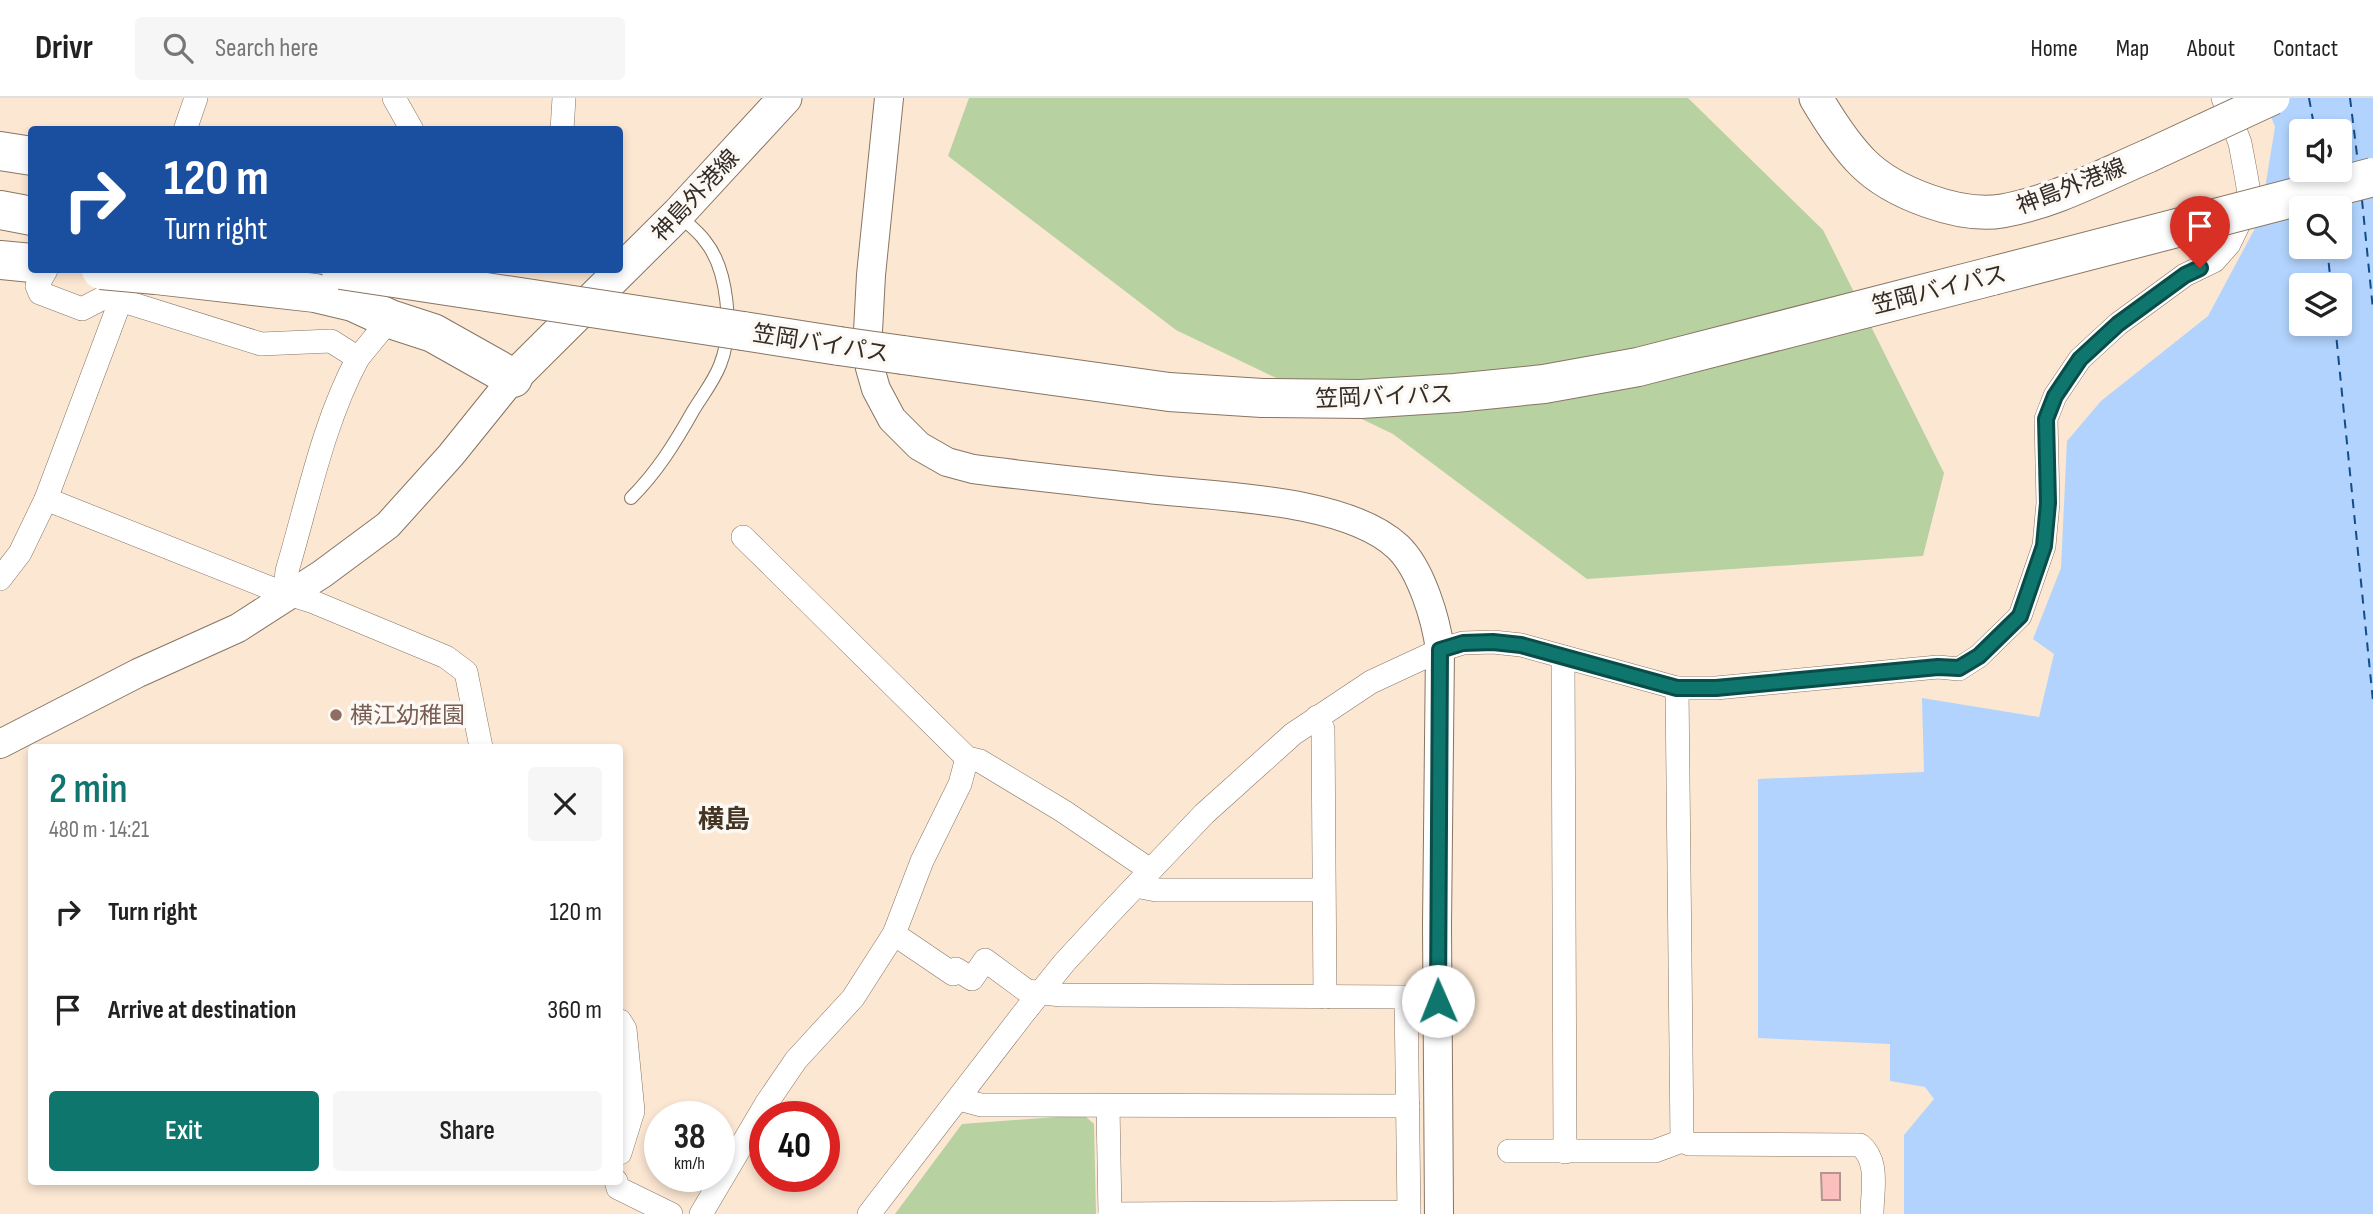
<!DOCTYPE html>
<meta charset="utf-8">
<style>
:root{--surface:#fff;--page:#f6f6f6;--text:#222;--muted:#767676;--line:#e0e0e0;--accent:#0f766e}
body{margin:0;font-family:"Sofia Sans Condensed","Noto Sans JP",sans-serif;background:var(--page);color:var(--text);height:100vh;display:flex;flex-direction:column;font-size:26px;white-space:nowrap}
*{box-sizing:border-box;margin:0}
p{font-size:23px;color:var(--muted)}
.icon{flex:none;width:38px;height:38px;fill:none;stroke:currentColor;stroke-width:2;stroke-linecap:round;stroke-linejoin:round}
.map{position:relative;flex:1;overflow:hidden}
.panel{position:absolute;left:28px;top:646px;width:595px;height:441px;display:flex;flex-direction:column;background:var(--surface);border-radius:7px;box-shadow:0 4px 10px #0003}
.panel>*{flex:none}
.top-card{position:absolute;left:28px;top:28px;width:595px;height:147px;border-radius:7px;box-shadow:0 4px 10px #0003;background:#1a4fa0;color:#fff;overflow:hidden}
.controls{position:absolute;left:2289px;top:21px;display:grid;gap:14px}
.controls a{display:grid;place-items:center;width:63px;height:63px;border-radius:7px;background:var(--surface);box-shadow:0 4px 10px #0003;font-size:35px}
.speed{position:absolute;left:644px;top:1003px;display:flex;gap:14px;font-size:35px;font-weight:700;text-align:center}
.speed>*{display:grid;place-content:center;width:91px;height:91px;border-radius:50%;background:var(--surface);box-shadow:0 4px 10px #0003;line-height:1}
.speed small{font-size:18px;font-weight:400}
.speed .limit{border:10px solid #d22;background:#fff;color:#111}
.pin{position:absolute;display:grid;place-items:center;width:60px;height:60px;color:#fff;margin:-72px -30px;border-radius:50% 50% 50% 0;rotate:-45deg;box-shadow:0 0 7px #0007}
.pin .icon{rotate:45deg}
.me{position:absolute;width:77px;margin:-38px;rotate:359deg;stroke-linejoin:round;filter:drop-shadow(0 0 5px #0008)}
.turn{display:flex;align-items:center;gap:24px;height:147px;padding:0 21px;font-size:32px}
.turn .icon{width:91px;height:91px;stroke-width:2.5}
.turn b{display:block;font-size:49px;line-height:60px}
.round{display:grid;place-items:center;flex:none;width:74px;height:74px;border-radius:7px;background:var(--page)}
.headline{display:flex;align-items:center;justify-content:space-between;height:119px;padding:0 21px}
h1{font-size:42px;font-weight:600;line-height:52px;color:var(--accent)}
.action{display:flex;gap:14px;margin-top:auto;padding:14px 21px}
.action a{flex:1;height:80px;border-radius:7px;background:var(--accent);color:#fff;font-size:28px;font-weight:600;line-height:80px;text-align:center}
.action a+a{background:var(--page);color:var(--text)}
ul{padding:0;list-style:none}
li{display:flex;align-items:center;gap:21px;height:98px;padding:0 21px}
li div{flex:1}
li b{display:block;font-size:26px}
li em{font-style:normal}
header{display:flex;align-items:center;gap:42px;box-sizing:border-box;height:98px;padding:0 35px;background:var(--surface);border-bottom:2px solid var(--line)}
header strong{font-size:33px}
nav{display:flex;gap:38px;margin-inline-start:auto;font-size:24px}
.search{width:490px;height:63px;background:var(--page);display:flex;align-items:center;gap:18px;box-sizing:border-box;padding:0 24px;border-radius:7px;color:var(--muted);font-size:26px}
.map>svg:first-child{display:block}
.green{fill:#b7d1a0}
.water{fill:#b1d3fd;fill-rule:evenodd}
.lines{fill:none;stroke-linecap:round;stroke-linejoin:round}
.ferry{stroke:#134c89;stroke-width:2;stroke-dasharray:9 7;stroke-linecap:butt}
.building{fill:#fbc0bd;stroke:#b29593;stroke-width:2}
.service-casing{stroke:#877563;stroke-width:14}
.minor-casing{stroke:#877563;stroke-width:24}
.tertiary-casing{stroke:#877563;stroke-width:30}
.secondary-casing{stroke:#877563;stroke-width:35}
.trunk-casing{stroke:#877563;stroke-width:40}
.motorway-casing{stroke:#877563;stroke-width:40}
.service{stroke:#fff;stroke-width:12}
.minor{stroke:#fff;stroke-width:23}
.tertiary{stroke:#fff;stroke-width:28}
.secondary{stroke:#fff;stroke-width:33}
.trunk{stroke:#fff;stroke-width:38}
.motorway{stroke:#fff;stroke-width:38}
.secondary-bridge-casing{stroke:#877563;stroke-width:35;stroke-linecap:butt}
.trunk-bridge-casing{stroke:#877563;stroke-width:40;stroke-linecap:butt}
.motorway-bridge-casing{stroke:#877563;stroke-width:40;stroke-linecap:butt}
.secondary-bridge{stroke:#fff;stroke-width:33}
.trunk-bridge{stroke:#fff;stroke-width:38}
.motorway-bridge{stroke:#fff;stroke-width:38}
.route-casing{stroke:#0a4d48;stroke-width:18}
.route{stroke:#0f766e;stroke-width:12}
.education-dot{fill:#8d6e63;stroke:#fcf8f4;stroke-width:2.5}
.labels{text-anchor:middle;stroke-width:7;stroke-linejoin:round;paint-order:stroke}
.street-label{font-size:23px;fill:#342c25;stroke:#fcf8f4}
.education-label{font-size:23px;fill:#785e54;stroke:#fcf8f4;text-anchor:start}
.quarter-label{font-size:26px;font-weight:bold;fill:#443424;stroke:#fcf8f4}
</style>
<header>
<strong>Drivr</strong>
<div class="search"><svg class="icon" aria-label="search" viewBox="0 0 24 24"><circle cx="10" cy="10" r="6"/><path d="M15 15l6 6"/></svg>Search here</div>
<nav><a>Home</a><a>Map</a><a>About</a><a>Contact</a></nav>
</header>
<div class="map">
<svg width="2373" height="1116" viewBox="0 0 2373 1116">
<rect width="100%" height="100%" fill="#fce7d3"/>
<g class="green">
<polygon points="969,0 1688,0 1823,132 1944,375 1923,458 1587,481 1393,336 1176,232 948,58"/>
<polygon points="1084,1017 1094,1026 1096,1116 895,1116 962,1026"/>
</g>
<path class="water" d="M2264 0H2373V1116H1904V1037L1934 1001 1925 989 1890 983V946L1758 940V681L1924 674 1922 600 2039 619 2054 556 2033 541 2061 470 2067 343 2101 303 2208 218 2260 121 2275 29ZM2301 33H2340V72H2301ZM2301 110H2340V149H2301ZM2301 187H2340V226H2301Z"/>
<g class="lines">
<g class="ferry">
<polyline points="2309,0 2315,33"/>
<polyline points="2350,0 2358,65"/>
<polyline points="2362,102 2373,212"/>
<polyline points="2327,149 2331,187"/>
<polyline points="2335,226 2373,603"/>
</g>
</g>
<polygon class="building" points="1821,1075 1840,1075 1840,1102 1822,1102"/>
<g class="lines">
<defs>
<path id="service" d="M631 400C657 374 675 345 693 313 702 298 714 283 720 267 734 233 728 171 705 143 698 133 687 125 678 117"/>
<g id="minor">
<polyline points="394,0 412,32"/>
<polyline points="185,32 196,0"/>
<polyline points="562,32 564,0"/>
<polyline points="46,172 37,188 40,195 82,211 107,198 261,246 331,243 358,260 390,221"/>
<polyline points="46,401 270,490 311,503 446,559 466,574 481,649"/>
<polyline points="743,439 967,660 980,663 1063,713 1150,772"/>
<polyline points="0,481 20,455 46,401 126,188"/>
<path d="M290 496 286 483 287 473C308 402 323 325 358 260"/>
<polyline points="1563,559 1565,1054"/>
<polyline points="1677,590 1682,1043"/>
<polyline points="1317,619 1323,631 1325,899"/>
<polyline points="1136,788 1156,792 1323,792"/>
<polyline points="894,836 953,876 956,871 972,881 985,862 1027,893 1061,897 1406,899 1409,1114 1110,1116"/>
<polyline points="620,923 625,931 633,1013 620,1055"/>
<polyline points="959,1001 981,1007 1408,1008"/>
<polyline points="1108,1008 1110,1116"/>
<path d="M1509 1053H1655L1682 1043 1689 1046 1860 1047C1880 1063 1872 1093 1872 1116"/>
<polyline points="616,1083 618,1090 671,1116"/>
<polyline points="701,1116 766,1006 796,962 853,900 894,836 922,763 960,686 967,660"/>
<polyline points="869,1116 1023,916 1064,865 1109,816 1204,716 1293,636 1371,584 1440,552 1463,545 1493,544 1521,547 1677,590 1716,590 1938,569 1959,571 1979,558 2020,518 2044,448 2048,405 2046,321 2055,298 2080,261 2118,226 2185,177 2214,163 2229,146 2241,121 2249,95 2246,77 2240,45 2223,0"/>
</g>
<g id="tertiary">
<path d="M889 0 871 177 867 252 870 270 876 291 892 321 919 348 947 364 973 371C1035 379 1096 385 1158 392 1226 399 1348 402 1398 449 1421 471 1436 521 1440 552L1437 828 1439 1116"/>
<polyline points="0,646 138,575 238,530 322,476 388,427 451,357 513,280"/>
</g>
<g id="secondary">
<path d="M1816 0C1829 22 1845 47 1863 65 1893 95 1960 120 2002 113 2054 104 2101 78 2148 58"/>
<polyline points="513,280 678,116 785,0"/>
</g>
<g id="trunk">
<polyline points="0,53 32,58"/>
<polyline points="0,162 32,165"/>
<polyline points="156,177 315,195 353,204 390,221 433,235 513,280"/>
</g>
<g id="motorway">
<polyline points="0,112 32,118"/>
<polyline points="743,233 839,248"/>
<polyline points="903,257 1169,294 1262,300 1361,301 1455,295 1544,286 1638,269 1992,178"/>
</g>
</defs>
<use href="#service" class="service-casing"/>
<use href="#minor" class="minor-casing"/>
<use href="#tertiary" class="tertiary-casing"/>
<use href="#secondary" class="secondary-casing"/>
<use href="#trunk" class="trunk-casing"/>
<use href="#motorway" class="motorway-casing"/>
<use href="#service" class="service"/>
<use href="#minor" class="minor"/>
<use href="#tertiary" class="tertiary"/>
<use href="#secondary" class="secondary"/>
<use href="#trunk" class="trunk"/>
<use href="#motorway" class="motorway"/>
<defs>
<polyline id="secondary-bridge" points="2148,58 2273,0"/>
<polyline id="trunk-bridge" points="101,172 156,177"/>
<g id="motorway-bridge">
<polyline points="341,172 743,233"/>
<polyline points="1992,178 2373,79"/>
<polyline points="839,248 903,257"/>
</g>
</defs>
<use href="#secondary-bridge" class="secondary-bridge-casing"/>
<use href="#trunk-bridge" class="trunk-bridge-casing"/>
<use href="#motorway-bridge" class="motorway-bridge-casing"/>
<use href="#secondary-bridge" class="secondary-bridge"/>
<use href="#trunk-bridge" class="trunk-bridge"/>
<use href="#motorway-bridge" class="motorway-bridge"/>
</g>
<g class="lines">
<defs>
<polyline id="route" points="1438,903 1440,552 1463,545 1493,544 1521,547 1677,590 1716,590 1938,569 1959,570 1979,558 2020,518 2044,448 2048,405 2046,321 2055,298 2080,261 2118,226 2185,177 2200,170"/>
</defs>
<use href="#route" class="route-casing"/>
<use href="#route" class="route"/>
</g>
<circle class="education-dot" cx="336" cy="617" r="7"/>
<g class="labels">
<g class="street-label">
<text transform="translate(2071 88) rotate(-21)" y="8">神島外港線</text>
<text transform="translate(695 97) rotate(-47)" y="8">神島外港線</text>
<text transform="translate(1939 191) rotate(-14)" y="8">笠岡バイパス</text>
<text transform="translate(821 245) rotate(9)" y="8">笠岡バイパス</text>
<text transform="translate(1384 298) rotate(-2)" y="8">笠岡バイパス</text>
</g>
<g class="education-label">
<text x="350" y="625">横江幼稚園</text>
</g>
<g class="quarter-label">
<text x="724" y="730">横島</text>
</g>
</g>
</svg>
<div class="controls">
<a><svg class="icon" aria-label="sound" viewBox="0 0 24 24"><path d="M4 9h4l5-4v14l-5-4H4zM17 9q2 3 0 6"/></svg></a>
<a><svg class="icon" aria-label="search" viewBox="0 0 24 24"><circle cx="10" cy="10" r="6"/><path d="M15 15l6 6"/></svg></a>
<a><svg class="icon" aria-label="layers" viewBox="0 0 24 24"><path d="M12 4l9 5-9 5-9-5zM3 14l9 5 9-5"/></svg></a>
</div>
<div class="speed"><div>38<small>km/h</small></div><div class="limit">40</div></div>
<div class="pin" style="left:2200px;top:170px;background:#d93025"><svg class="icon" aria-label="arrive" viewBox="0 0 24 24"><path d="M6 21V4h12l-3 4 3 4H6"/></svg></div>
<svg class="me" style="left:1438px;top:903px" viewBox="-20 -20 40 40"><circle r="19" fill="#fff"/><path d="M0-13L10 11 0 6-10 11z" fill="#0f766e"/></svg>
<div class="top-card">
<div class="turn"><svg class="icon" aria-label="right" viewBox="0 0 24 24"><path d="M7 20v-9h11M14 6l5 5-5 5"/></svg><div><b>120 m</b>Turn right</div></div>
</div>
<section class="panel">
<div class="headline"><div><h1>2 min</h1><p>480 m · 14:21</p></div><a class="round"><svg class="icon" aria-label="close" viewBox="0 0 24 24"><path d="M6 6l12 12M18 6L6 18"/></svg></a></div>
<ul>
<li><svg class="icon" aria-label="right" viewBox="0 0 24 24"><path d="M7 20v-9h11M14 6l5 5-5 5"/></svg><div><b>Turn right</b></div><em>120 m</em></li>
<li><svg class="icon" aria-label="arrive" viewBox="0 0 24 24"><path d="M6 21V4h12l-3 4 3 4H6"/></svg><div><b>Arrive at destination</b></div><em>360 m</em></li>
</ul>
<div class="action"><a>Exit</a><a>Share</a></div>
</section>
</div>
